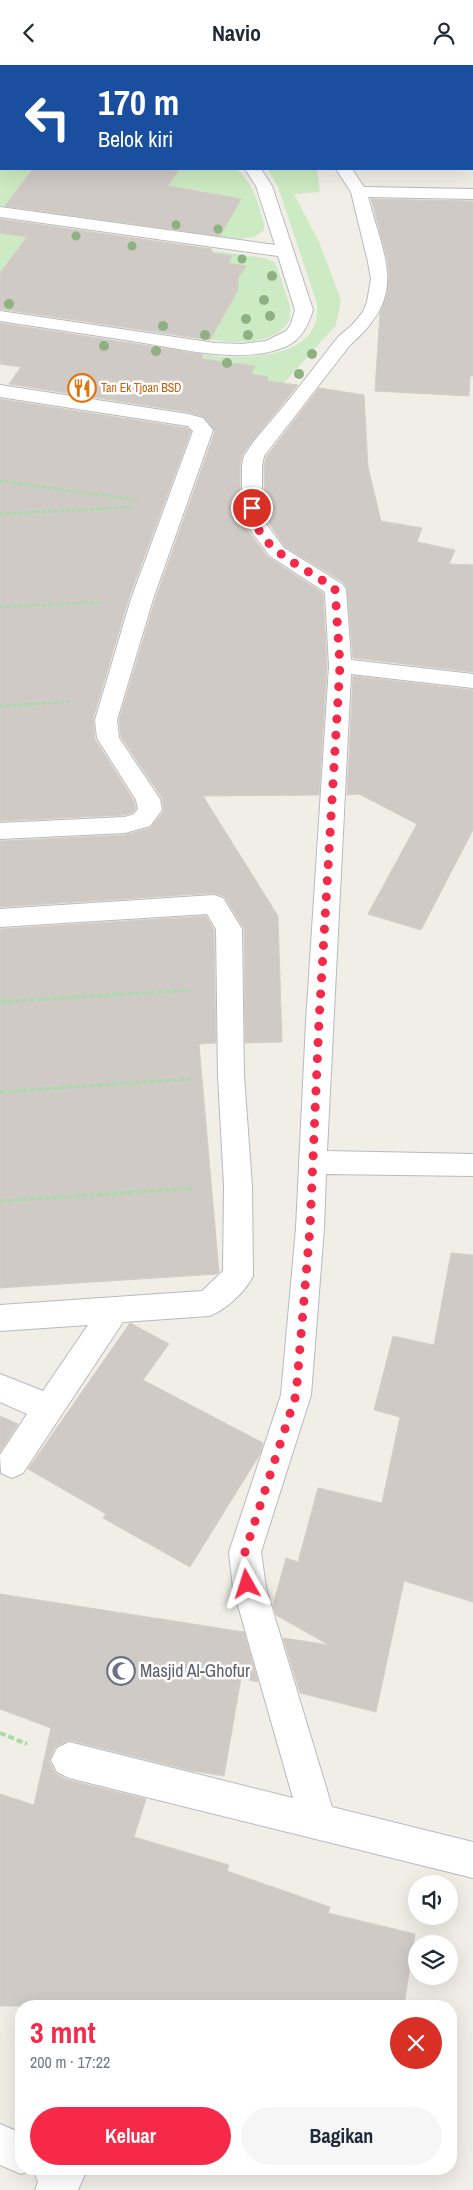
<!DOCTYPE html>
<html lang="id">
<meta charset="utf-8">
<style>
:root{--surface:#fff;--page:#f6f6f7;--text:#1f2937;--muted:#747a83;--accent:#f62949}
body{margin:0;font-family:"Archivo Narrow",sans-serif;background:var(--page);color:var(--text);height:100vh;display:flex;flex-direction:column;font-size:19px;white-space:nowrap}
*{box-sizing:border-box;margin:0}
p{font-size:16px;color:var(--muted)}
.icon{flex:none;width:28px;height:28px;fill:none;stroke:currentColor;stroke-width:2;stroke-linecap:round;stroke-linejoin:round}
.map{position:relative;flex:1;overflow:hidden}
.panel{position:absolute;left:15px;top:1935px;width:442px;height:175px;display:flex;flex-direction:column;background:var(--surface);border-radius:20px;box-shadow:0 5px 20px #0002}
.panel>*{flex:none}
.top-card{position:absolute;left:0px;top:0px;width:474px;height:105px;box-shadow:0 5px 20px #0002;background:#1a4fa0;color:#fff;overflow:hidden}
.fabs{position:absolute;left:408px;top:1810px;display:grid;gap:10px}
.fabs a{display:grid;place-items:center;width:50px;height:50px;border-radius:50%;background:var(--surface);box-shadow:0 5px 20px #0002;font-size:25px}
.pin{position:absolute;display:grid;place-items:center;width:42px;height:42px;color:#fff;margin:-21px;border:2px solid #fff;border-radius:50%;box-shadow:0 1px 5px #0007}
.me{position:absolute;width:55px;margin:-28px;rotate:354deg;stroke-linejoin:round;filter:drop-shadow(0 0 4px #0008)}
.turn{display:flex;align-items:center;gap:18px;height:105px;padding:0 15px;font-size:22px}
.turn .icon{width:65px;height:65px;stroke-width:2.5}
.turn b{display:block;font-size:35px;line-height:42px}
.round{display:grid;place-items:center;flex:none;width:52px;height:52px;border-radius:26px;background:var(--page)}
.head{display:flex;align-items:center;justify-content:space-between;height:85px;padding:0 15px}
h1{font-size:30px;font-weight:700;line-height:38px;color:var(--accent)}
.primary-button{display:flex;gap:10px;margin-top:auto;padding:10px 15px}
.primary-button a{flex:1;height:58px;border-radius:30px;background:var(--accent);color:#fff;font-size:20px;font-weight:700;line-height:58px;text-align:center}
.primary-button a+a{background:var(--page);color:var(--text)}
header{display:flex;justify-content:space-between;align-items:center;height:65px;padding:0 15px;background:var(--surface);font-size:22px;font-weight:700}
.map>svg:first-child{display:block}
.green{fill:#cceac3}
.building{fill:#cfcac6;stroke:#d7cdc5}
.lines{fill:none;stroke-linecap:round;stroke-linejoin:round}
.minor-casing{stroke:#b7bbbe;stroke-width:2}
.path-far2{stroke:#a5dda6;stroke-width:2.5;stroke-dasharray:4 2;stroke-linecap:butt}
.path-far1{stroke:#a5dda6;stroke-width:3;stroke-dasharray:5 2.5;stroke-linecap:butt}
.path{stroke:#a5dda6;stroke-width:4;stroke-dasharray:6 3;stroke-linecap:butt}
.minor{fill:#fff;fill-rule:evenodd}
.tree{fill:#8eb181}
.route{stroke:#f62949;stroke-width:9;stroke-dasharray:0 16.2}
.labels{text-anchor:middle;stroke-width:5;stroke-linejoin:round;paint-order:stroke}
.far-food-label{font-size:12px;fill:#c56008;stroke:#fff;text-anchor:start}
.near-worship-label{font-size:18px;fill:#5b616d;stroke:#fff;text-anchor:start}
</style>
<header><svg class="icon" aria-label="back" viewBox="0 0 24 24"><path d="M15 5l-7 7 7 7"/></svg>Navio<svg class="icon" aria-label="person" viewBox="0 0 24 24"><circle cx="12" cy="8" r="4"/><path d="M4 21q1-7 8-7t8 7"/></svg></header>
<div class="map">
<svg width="473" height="2125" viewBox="0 0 473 2125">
<rect width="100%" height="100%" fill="#f1ede7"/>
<g class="green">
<polygon points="0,0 203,0 1,1 1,44"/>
<path d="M0 61 1 104H236C254 118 258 138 264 159V165L254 172 239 174 0 141Z"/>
<path d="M268 104H317L320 127 294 129 319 177 341 235 336 260 265 339 0 259 223 292C259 293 322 290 317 239L278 122Z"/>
<path d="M0 156 265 193 274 197 277 202 290 242V254C279 276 251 277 229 277L0 244Z"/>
</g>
<g class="building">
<polygon points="33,104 179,104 168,121 241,134 220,171 5,141"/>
<polygon points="371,134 473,136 473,311 470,311 469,331 375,326 380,247 387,229 389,211 387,193"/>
<polygon points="0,154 212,184 211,187 213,187 212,188 232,191 228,198 246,201 238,213 238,225 210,275 0,244 0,208 27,172 0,168"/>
<polygon points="0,258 202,289 202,294 255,301 251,309 268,312 267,316 298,320 253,375 242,390 240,401 240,443 241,454 246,463 268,492 323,528 327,601 319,730 203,731 278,851 282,977 245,978 244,864 224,831 214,828 0,842 0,776 125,770 150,763 164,746 162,733 121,672 119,655 155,535 215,366 204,352 188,347 9,319 21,302 0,299"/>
<polygon points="319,323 364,330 368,402 381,456 422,463 417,477 455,485 449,499 473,500 473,607 353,593 347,523 343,517 285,482 265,452 264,401 266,392"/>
<polygon points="0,334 187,363 191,366 129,533 93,654 95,674 134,736 136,744 133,747 125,750 0,756"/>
<polygon points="353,611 473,625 473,765 421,865 368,849 417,759 359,729 347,730"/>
<polygon points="206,851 214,865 216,978 199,979 219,1207 217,1209 0,1223 0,864"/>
<polygon points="451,1188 473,1190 473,1537 404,1516 376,1647 300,1628 283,1573 329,1580 276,1550 273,1540 286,1493 298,1497 318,1423 382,1438 400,1352 374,1345 393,1271 434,1280"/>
<polygon points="130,1258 169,1279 143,1315 263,1378 260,1389 190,1502 103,1453 106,1449 28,1404"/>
<polygon points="0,1351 18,1359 0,1387"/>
<polygon points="0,1529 244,1567 258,1617 241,1613 224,1711 193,1706 69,1675 55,1682 49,1696 56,1709 68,1715 146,1734 134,1772 229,1800 227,1806 330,1842 328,1848 415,1869 404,1941 0,1941 0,1729 34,1740 51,1663 0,1644"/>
</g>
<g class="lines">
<defs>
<g id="minor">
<polygon points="276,0 315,0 314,1"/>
<rect x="0" y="48" width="1" height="10"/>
<path d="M245 104H261L272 121 313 245C308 260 302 274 287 281 243 301 178 283 132 276 88 269 44 263 0 256V246L215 278 242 279 266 276 286 266 291 259 295 245 278 191 0 152V142L275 180 256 121Z"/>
<path d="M336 104H352L364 122 473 124V134L368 132C385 196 408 230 350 280L264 391 262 401V443L263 453 267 460 284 483 342 519 346 524 351 595 473 609V623L351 609 327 1086 473 1089V1111L326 1109 324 1163 311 1330 261 1487 266 1523 332 1742 473 1777V1813L69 1713 57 1707 51 1695 57 1683 69 1677 293 1733 233 1523 229 1487 281 1330 296 1163 306 957 329 601 325 527 270 491 248 462 243 453 242 443V401L244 391 254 376 292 331 338 272 352 260 363 247 367 237 371 214 368 197 351 127Z"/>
<polygon points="0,320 188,349 203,353 213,365 153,534 117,655 119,673 160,734 162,745 150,761 125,768 0,774 0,758 125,752 134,749 138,744 136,735 97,673 95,655 131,534 193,366 188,361 0,332"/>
<path d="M214 830 223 833 242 864 244 1011 252 1121 253 1211C245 1227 226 1245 209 1251L123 1257 23 1408 12 1413 1 1408 0 1390 27 1349 0 1337V1309L43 1326 88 1260 0 1266V1240L202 1226 223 1206 224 1121 218 1011 216 864 207 849 0 862V844Z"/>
<polygon points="0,2059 21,2068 21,2104 83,2104 85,2109 78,2125 35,2125 38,2117 33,2104 21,2109 0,2100"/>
</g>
</defs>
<use href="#minor" class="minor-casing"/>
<g class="path-far2">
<polyline points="0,416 138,435"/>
<polyline points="0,449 133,442"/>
<polyline points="0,542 102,537"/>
<polyline points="0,641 69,637"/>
</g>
<g class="path-far1">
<polyline points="0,937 189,925"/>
<polyline points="0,1027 191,1014"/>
<polyline points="0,1136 195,1123"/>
</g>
<polyline class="path" points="0,1668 27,1679"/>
<use href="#minor" class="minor"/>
</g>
<g class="tree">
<circle cx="176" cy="160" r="4.5"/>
<circle cx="218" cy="164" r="4.5"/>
<circle cx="76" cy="171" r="4.5"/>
<circle cx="132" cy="181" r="4.5"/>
<circle cx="242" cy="194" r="4.5"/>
<circle cx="272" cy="211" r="5"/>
<circle cx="264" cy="235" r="5"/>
<circle cx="9" cy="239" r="5"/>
<circle cx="270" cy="251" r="5"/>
<circle cx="246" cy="254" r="5"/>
<circle cx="163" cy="261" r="5"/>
<circle cx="205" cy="270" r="5"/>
<circle cx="248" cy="270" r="5"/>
<circle cx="104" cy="281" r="5"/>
<circle cx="156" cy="286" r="5"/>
<circle cx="312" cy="289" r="5"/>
<circle cx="227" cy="298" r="5"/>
<circle cx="299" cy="309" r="5"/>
</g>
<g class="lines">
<path class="route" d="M247 1519 244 1508 245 1487 296 1330 310 1163 319 956 340 600 335 524C305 501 256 486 252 443"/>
</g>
<defs>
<symbol id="restaurant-ring" viewBox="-11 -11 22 22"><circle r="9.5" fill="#fff" stroke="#e8710a" stroke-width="1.5"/><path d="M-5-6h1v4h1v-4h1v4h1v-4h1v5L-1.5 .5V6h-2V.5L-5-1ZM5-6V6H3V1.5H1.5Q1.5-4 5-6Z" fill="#e8710a"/></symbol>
<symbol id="mosque-ring" viewBox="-11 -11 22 22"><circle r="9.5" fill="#fff" stroke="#6b7280" stroke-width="1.5"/><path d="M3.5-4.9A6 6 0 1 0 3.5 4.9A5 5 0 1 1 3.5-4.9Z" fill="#6b7280"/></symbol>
</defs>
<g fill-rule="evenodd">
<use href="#restaurant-ring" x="66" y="307" width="32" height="32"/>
<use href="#mosque-ring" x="105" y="1590" width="32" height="32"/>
</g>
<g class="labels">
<g class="far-food-label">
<text x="101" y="327">Tan Ek Tjoan BSD</text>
</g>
<g class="near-worship-label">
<text x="140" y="1612">Masjid Al-Ghofur</text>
</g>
</g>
</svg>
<div class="fabs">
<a><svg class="icon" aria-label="sound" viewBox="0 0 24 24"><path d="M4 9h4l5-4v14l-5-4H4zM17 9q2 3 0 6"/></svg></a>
<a><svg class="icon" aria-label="layers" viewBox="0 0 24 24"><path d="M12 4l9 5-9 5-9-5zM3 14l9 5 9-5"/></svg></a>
</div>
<div class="pin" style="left:252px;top:443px;background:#d93025"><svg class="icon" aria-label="arrive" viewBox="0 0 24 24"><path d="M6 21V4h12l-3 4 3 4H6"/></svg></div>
<svg class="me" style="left:247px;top:1519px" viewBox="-20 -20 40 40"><path d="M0-17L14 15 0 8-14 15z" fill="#f62949" stroke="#fff" stroke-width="4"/></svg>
<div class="top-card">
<div class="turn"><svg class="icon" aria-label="left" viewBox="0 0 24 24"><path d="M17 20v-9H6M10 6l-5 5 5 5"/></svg><div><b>170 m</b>Belok kiri</div></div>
</div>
<section class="panel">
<div class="head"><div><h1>3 mnt</h1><p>200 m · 17:22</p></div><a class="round" style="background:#d93025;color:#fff"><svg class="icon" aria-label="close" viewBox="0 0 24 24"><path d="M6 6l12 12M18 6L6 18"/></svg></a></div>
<div class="primary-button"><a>Keluar</a><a>Bagikan</a></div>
</section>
</div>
